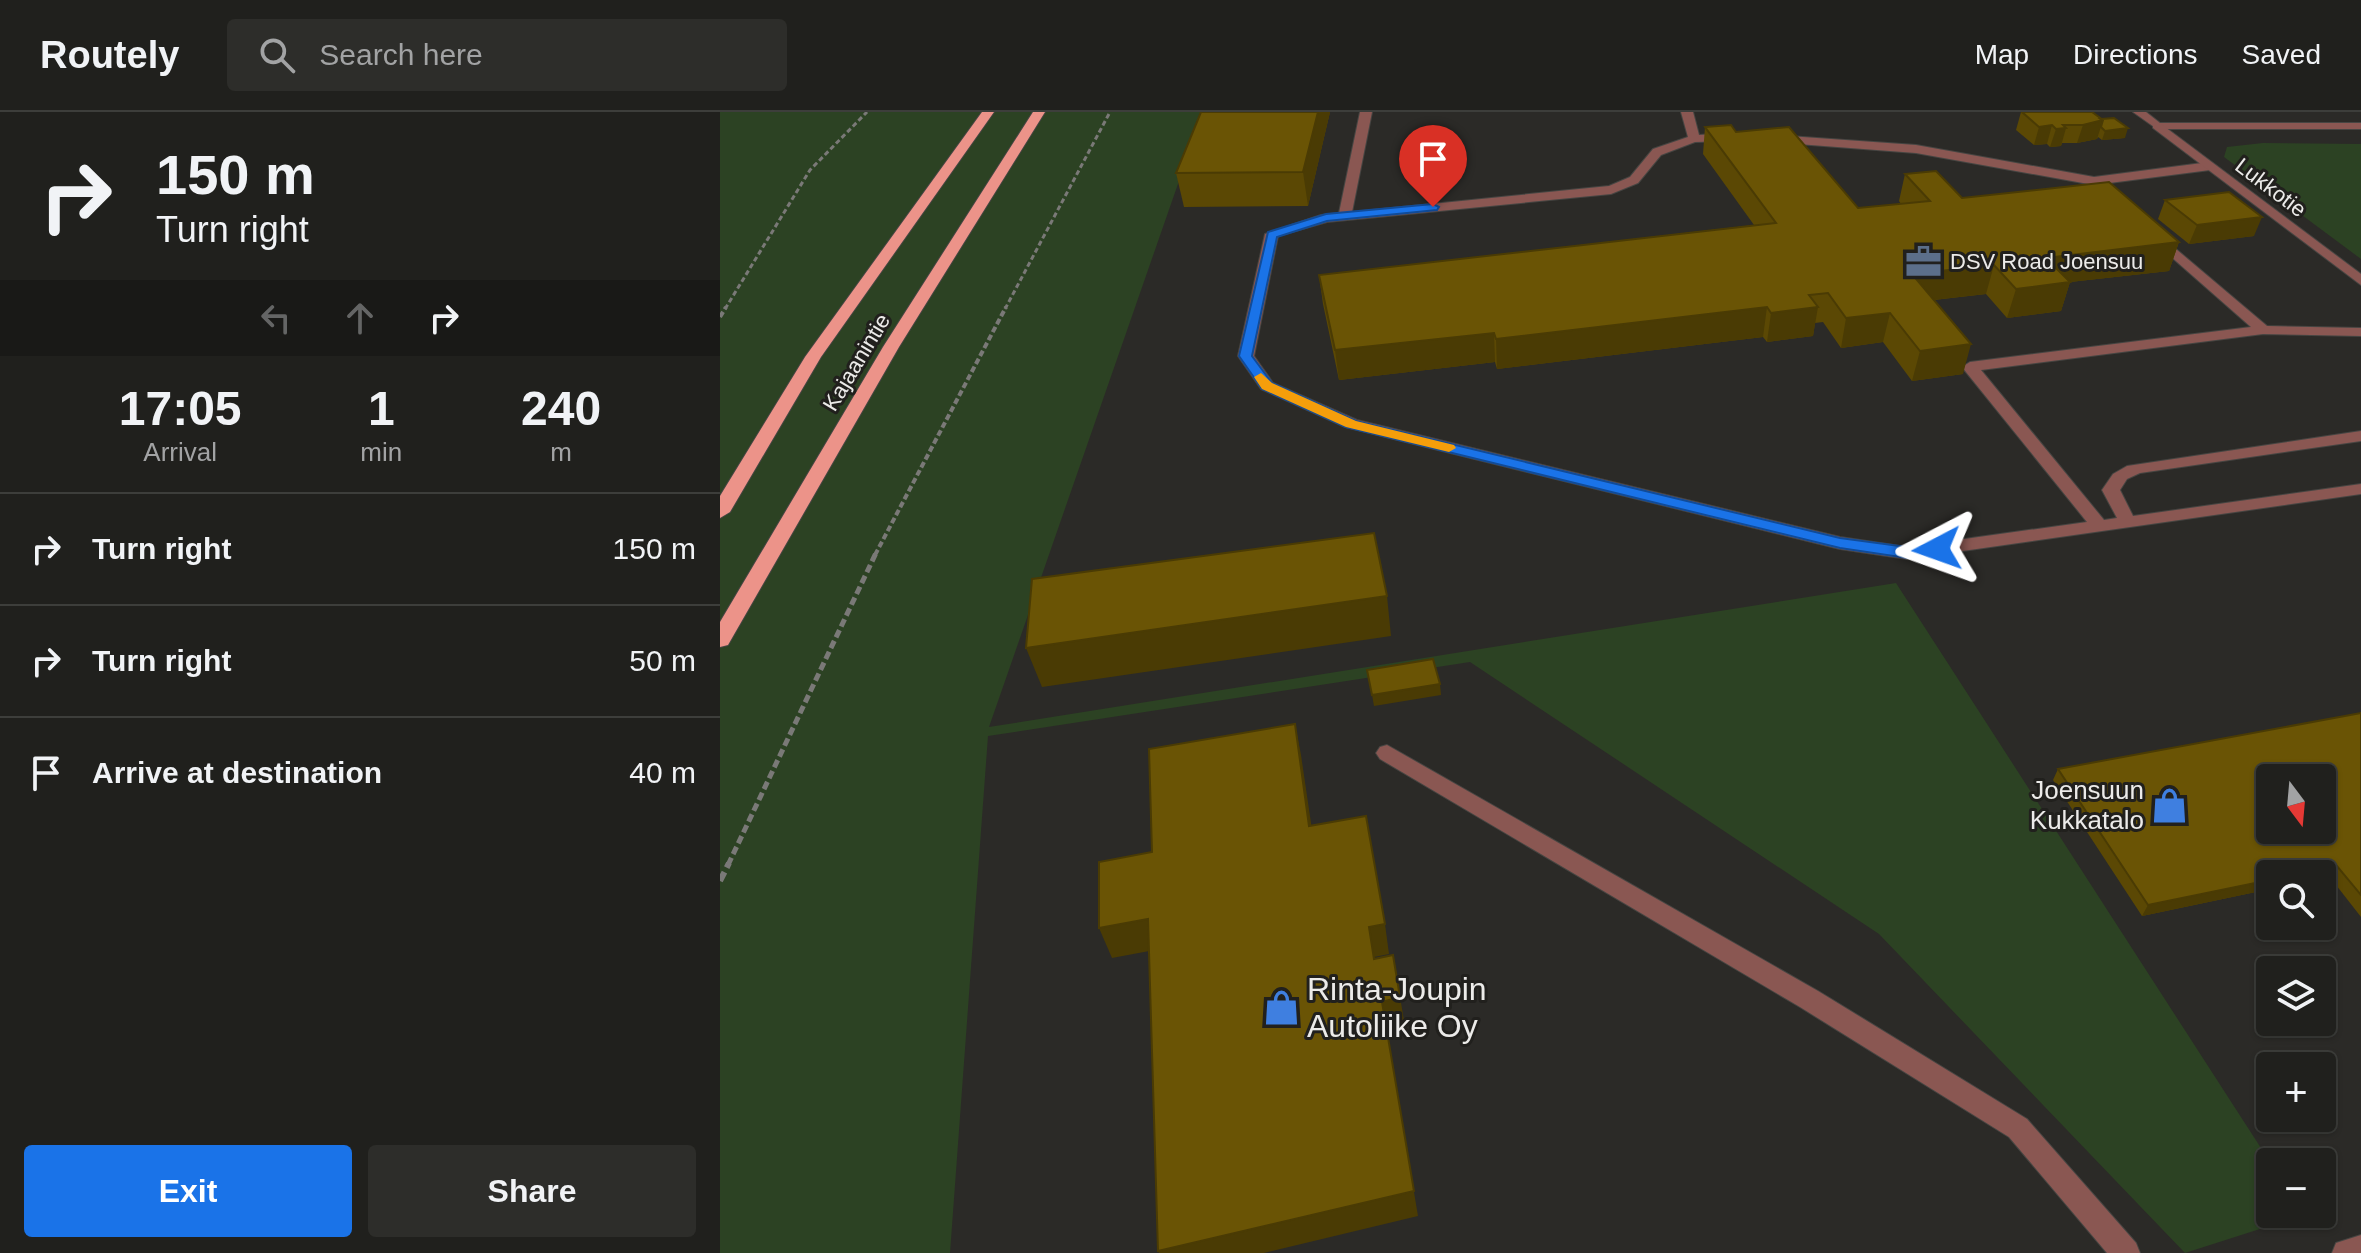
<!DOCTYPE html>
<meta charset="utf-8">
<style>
:root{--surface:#20201d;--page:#2d2d2a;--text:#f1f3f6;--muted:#a2a3a4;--line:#3d3e3b;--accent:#1a73e8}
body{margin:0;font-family:Arial,sans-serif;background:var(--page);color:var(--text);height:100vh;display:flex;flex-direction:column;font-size:30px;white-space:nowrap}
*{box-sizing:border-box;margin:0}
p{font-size:26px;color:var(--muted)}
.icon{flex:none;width:44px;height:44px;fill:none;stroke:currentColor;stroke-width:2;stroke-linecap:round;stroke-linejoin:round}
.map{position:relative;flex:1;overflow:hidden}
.side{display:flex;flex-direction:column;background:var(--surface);width:720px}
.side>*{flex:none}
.top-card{background:#20201d;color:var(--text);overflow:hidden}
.needle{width:52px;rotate:164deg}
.fabs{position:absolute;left:1536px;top:652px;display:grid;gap:16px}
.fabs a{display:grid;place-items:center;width:80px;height:80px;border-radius:8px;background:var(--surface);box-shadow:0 2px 6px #0004,0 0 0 2px var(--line);font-size:40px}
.pin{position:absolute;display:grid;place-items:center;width:68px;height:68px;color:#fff;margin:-82px -34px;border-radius:50% 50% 50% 0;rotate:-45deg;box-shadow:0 0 8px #0007}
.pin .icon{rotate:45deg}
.me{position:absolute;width:88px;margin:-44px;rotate:266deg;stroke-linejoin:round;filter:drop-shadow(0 0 6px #0008)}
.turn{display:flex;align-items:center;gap:28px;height:168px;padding:0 24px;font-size:36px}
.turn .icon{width:104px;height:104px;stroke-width:2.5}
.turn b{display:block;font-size:56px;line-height:68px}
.lanes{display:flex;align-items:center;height:76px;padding:0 24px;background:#0003;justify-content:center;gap:40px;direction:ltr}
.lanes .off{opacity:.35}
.eta{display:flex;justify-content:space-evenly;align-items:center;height:136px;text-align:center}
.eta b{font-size:48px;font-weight:700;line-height:56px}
.action{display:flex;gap:16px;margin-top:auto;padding:16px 24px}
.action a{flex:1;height:92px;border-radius:8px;background:var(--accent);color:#fff;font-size:32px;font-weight:700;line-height:92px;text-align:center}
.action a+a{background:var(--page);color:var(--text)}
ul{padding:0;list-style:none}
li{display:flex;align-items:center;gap:24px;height:112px;padding:0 24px;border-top:2px solid var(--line)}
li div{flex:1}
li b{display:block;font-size:30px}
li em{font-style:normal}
header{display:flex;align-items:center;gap:48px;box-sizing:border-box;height:112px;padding:0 40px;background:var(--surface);border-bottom:2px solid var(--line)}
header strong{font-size:38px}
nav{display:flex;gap:44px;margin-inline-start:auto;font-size:28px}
.search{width:560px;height:72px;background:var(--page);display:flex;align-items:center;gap:20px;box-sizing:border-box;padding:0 28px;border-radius:8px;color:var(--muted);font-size:30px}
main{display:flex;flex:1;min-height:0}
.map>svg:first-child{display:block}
.green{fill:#2c4223}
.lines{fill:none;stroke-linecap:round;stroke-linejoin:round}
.service-casing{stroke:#464542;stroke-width:2}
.minor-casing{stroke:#464542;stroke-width:2}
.trunk-casing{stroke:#464542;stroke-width:2}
.path-far3{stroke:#7a7977;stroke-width:3;stroke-dasharray:5 3;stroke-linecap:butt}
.path-far2{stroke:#7a7977;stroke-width:4;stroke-dasharray:6 3;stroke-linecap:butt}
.path-far1{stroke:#7a7977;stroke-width:5;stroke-dasharray:8 4;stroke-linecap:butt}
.path{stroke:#7a7977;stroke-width:6;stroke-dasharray:10 5;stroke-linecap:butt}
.service{fill:#8a5752;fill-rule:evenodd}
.minor{fill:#8a5752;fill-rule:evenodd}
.trunk{fill:#ec9389;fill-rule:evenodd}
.wall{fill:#5b4804}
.shaded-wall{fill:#4a3b04}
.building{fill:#6a5405;stroke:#4a3b04;stroke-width:2;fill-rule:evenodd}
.route{fill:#1a73e8;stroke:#114b97;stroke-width:2}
.slow{fill:#f59e0b}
.labels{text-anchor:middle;stroke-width:6;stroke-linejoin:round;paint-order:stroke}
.far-street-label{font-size:22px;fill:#ecebe9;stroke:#21201d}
.far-poi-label{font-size:22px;fill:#ecebe9;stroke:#21201d;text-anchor:start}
.poi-label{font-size:26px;fill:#ecebe9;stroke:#21201d;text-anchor:end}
.near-poi-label{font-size:32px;fill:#ecebe9;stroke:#21201d;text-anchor:start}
</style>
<header>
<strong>Routely</strong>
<div class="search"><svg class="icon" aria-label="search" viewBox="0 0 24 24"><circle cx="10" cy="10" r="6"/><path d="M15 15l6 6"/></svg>Search here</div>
<nav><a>Map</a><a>Directions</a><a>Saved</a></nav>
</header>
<main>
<section class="side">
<div class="top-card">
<div class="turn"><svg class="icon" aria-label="right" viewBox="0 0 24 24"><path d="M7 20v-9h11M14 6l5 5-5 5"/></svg><div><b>150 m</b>Turn right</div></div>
<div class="lanes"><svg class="icon off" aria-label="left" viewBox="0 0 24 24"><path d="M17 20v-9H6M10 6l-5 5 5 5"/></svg><svg class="icon off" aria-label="ahead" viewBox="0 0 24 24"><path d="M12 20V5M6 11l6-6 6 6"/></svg><svg class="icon" aria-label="right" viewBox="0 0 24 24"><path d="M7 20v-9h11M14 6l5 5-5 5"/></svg></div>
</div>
<div class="eta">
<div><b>17:05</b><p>Arrival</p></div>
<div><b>1</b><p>min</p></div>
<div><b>240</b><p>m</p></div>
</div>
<ul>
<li><svg class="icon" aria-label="right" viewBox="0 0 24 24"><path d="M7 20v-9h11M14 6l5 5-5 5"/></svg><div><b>Turn right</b></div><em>150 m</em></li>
<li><svg class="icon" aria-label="right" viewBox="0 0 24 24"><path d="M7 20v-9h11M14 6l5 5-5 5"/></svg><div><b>Turn right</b></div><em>50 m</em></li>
<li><svg class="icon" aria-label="arrive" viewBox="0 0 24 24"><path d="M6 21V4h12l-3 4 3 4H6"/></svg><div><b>Arrive at destination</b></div><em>40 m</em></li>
</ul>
<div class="action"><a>Exit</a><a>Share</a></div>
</section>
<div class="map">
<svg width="1641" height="1141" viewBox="0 0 1641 1141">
<rect width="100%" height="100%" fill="#2b2a27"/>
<g class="green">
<polygon points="0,0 483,0 269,615 1176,471 1550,1050 1550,1102 1584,1103 1465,1141 1159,822 750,550 268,624 230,1141 0,1141"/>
<polygon points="1543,31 1641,32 1641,147 1504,45 1507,35"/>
</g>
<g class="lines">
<defs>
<g id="service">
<polygon points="640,0 652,0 632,100 889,74 910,65 933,37 968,25 961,0 973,0 979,23 1011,21 1017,25 1011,29 975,30 941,43 918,71 891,82 607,110 558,124 534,244 553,271 637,308 1120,425 1187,435 1367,410 1242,255 1250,250 1531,215 1432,128 1430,125 1437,121 1547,214 1641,216 1641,224 1543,222 1261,258 1384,408 1397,406 1382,378 1393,362 1407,354 1641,319 1641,329 1420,361 1407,367 1400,378 1413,404 1641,372 1641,382 1187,447 1120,437 625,315 541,277 518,244 545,122 601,103 619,101"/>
<polygon points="1413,0 1426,0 1440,11 1641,11 1641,17 1437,17"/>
<polygon points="1055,23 1196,33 1374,65 1490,50 1496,54 1490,58 1374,73 1196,41 1051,30 1051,24"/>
<polygon points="667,633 1098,879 1307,1007 1416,1131 1420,1141 1387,1141 1289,1025 1080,895 660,647 656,641 660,635"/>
</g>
<g id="minor">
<polygon points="1433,12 1441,12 1641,162 1641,173 1433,16"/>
<polygon points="1641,1123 1641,1141 1612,1141 1616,1131"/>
</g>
<g id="trunk">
<polygon points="262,0 274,0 101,245 10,400 0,406 0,384 85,245"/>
<polygon points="313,0 325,0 179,235 8,533 0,535 0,510 163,235"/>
</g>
</defs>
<use href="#service" class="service-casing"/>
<use href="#minor" class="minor-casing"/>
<use href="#trunk" class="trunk-casing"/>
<g class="path-far3">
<polyline points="5,197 90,58 147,0"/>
<polyline points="285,197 390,0"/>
</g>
<g class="path-far2">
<polyline points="0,205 6,195"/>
<polyline points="155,443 286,195"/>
</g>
<polyline class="path-far1" points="8,753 156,441"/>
<polyline class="path" points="0,769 9,751"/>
<use href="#service" class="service"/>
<use href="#minor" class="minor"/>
<use href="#trunk" class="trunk"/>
</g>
<g class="wall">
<polygon points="610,0 588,94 464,95 456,61"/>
<polygon points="1301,0 1372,0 1405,26 1382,28 1378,25 1377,27 1357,31 1342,31 1341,34 1330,35 1327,32 1314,33 1296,18"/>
<polygon points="985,15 1016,20 1138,96 1181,92 1179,89 1185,62 1242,86 1459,130 1449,159 1350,170 1341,199 1287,206 1266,182 1214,188 1243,262 1192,269 1163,230 1121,236 1103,210 1095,211 1093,224 1047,230 1043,225 777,257 775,250 619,268 603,192 599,163 1034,113 983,42"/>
<polygon points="1445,88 1534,124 1469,132 1438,107"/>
<polygon points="1641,601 1641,805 1609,764 1550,762 1550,777 1422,804 1333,668 1338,657"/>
</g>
<g class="shaded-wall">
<polygon points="598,0 610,0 588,94 583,60"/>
<polygon points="1383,8 1377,27 1357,31 1363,13"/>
<polygon points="1332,13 1327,32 1314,33 1319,15"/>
<polygon points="1346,16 1341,34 1330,35 1336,17"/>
<polygon points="1408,16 1405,26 1382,28 1385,19"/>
<polygon points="1542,105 1534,124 1469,132 1477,113"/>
<polygon points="1459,130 1449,159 1350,170 1341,199 1287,206 1296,177 1326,146"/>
<polygon points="1274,153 1266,182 1186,191 1192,162"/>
<polygon points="1047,195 1043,225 777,257 776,227"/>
<polygon points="1098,195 1093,224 1047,230 1051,201"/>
<polygon points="1170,201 1163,230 1121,236 1126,206"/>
<polygon points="774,221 775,250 619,268 615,238"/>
<polygon points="1251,232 1243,262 1192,269 1200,239"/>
<polygon points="667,484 671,524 322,575 306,536"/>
<polygon points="720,572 721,583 654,594 652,583"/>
<polygon points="575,612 581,643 596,745 589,714"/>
<polygon points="1617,754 1609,764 1602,766 1602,762 1577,762"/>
<polygon points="1550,768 1550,777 1422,804 1428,793"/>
<polygon points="428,807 440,837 392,846 379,816"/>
<polygon points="665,812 669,842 654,845 649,815"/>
<polygon points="680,885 685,914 667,919 698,1104 544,1141 439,1141 438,1139 662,890"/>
</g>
<g class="building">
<polygon points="481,0 598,0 583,60 456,61"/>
<polygon points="1302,0 1372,0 1383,8 1363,13 1343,13 1346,16 1336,17 1332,13 1319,15"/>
<polygon points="1394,6 1408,16 1385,19 1381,15 1383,8 1381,7"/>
<polygon points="1011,13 1016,20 1069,15 1138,96 1210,89 1185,62 1216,59 1242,86 1389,70 1459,130 1326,146 1350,170 1296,177 1274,153 1192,162 1251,232 1200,239 1170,201 1126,206 1108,181 1089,183 1098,195 1051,201 1047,195 776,227 774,221 615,238 599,163 1056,111 985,15"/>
<polygon points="1509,80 1542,105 1477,113 1445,88"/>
<polygon points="654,421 667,484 306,536 312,467"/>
<polygon points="713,547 720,572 652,583 647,558"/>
<path d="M1641 601V783L1617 754 1577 762H1550V768L1428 793 1338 657ZM1550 666H1602V718H1550Z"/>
<polygon points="575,612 589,714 646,704 665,812 649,815 654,847 673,843 680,885 662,890 694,1079 438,1139 428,807 379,816 379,750 432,740 429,637"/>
</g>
<polygon class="route" points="713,92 719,95 717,98 607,109 557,125 532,244 552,271 636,309 1120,426 1187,435 1223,433 1223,441 1187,446 1120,436 626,315 542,277 519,244 548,120 606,102"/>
<polygon class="slow" points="541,261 552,271 636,309 734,333 736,336 729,340 626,315 542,277 534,265"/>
<defs>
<symbol id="office-bare" viewBox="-9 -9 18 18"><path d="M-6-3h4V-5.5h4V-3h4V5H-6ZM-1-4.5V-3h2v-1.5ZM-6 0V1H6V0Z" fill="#5c6f8a" stroke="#21201d" stroke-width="2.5" paint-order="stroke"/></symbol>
<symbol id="shop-bare" viewBox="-9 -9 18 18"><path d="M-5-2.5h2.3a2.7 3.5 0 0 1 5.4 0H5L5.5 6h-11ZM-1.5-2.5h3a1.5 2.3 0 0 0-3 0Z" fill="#3f7fe0" stroke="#21201d" stroke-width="2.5" paint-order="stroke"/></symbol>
</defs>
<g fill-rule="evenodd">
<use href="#office-bare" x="1178" y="124" width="51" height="51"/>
<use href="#shop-bare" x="1424" y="668" width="51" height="51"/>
<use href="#shop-bare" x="536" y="870" width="51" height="51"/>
</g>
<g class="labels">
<g class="far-street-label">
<text transform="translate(1551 75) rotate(37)" y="8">Lukkotie</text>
<text transform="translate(136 250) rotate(-59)" y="8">Kajaanintie</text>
</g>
<g class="far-poi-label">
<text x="1230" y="157">DSV Road Joensuu</text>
</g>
<g class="poi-label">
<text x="1424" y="687">Joensuun<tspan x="1424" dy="30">Kukkatalo</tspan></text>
</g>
<g class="near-poi-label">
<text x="587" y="888">Rinta-Joupin<tspan x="587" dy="37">Autoliike Oy</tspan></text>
</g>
</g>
</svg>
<div class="fabs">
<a><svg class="needle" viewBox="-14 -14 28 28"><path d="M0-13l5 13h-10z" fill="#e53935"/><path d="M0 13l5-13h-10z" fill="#a2a3a4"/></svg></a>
<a><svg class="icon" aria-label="search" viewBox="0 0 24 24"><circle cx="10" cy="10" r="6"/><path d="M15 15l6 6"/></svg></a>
<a><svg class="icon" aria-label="layers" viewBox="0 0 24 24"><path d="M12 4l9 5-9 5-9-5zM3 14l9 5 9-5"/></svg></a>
<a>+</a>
<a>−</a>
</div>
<div class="pin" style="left:713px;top:95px;background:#d93025"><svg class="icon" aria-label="arrive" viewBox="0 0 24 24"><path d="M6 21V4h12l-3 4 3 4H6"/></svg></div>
<svg class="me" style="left:1217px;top:437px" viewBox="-20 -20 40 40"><path d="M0-17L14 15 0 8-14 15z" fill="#1a73e8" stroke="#fff" stroke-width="4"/></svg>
</div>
</main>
